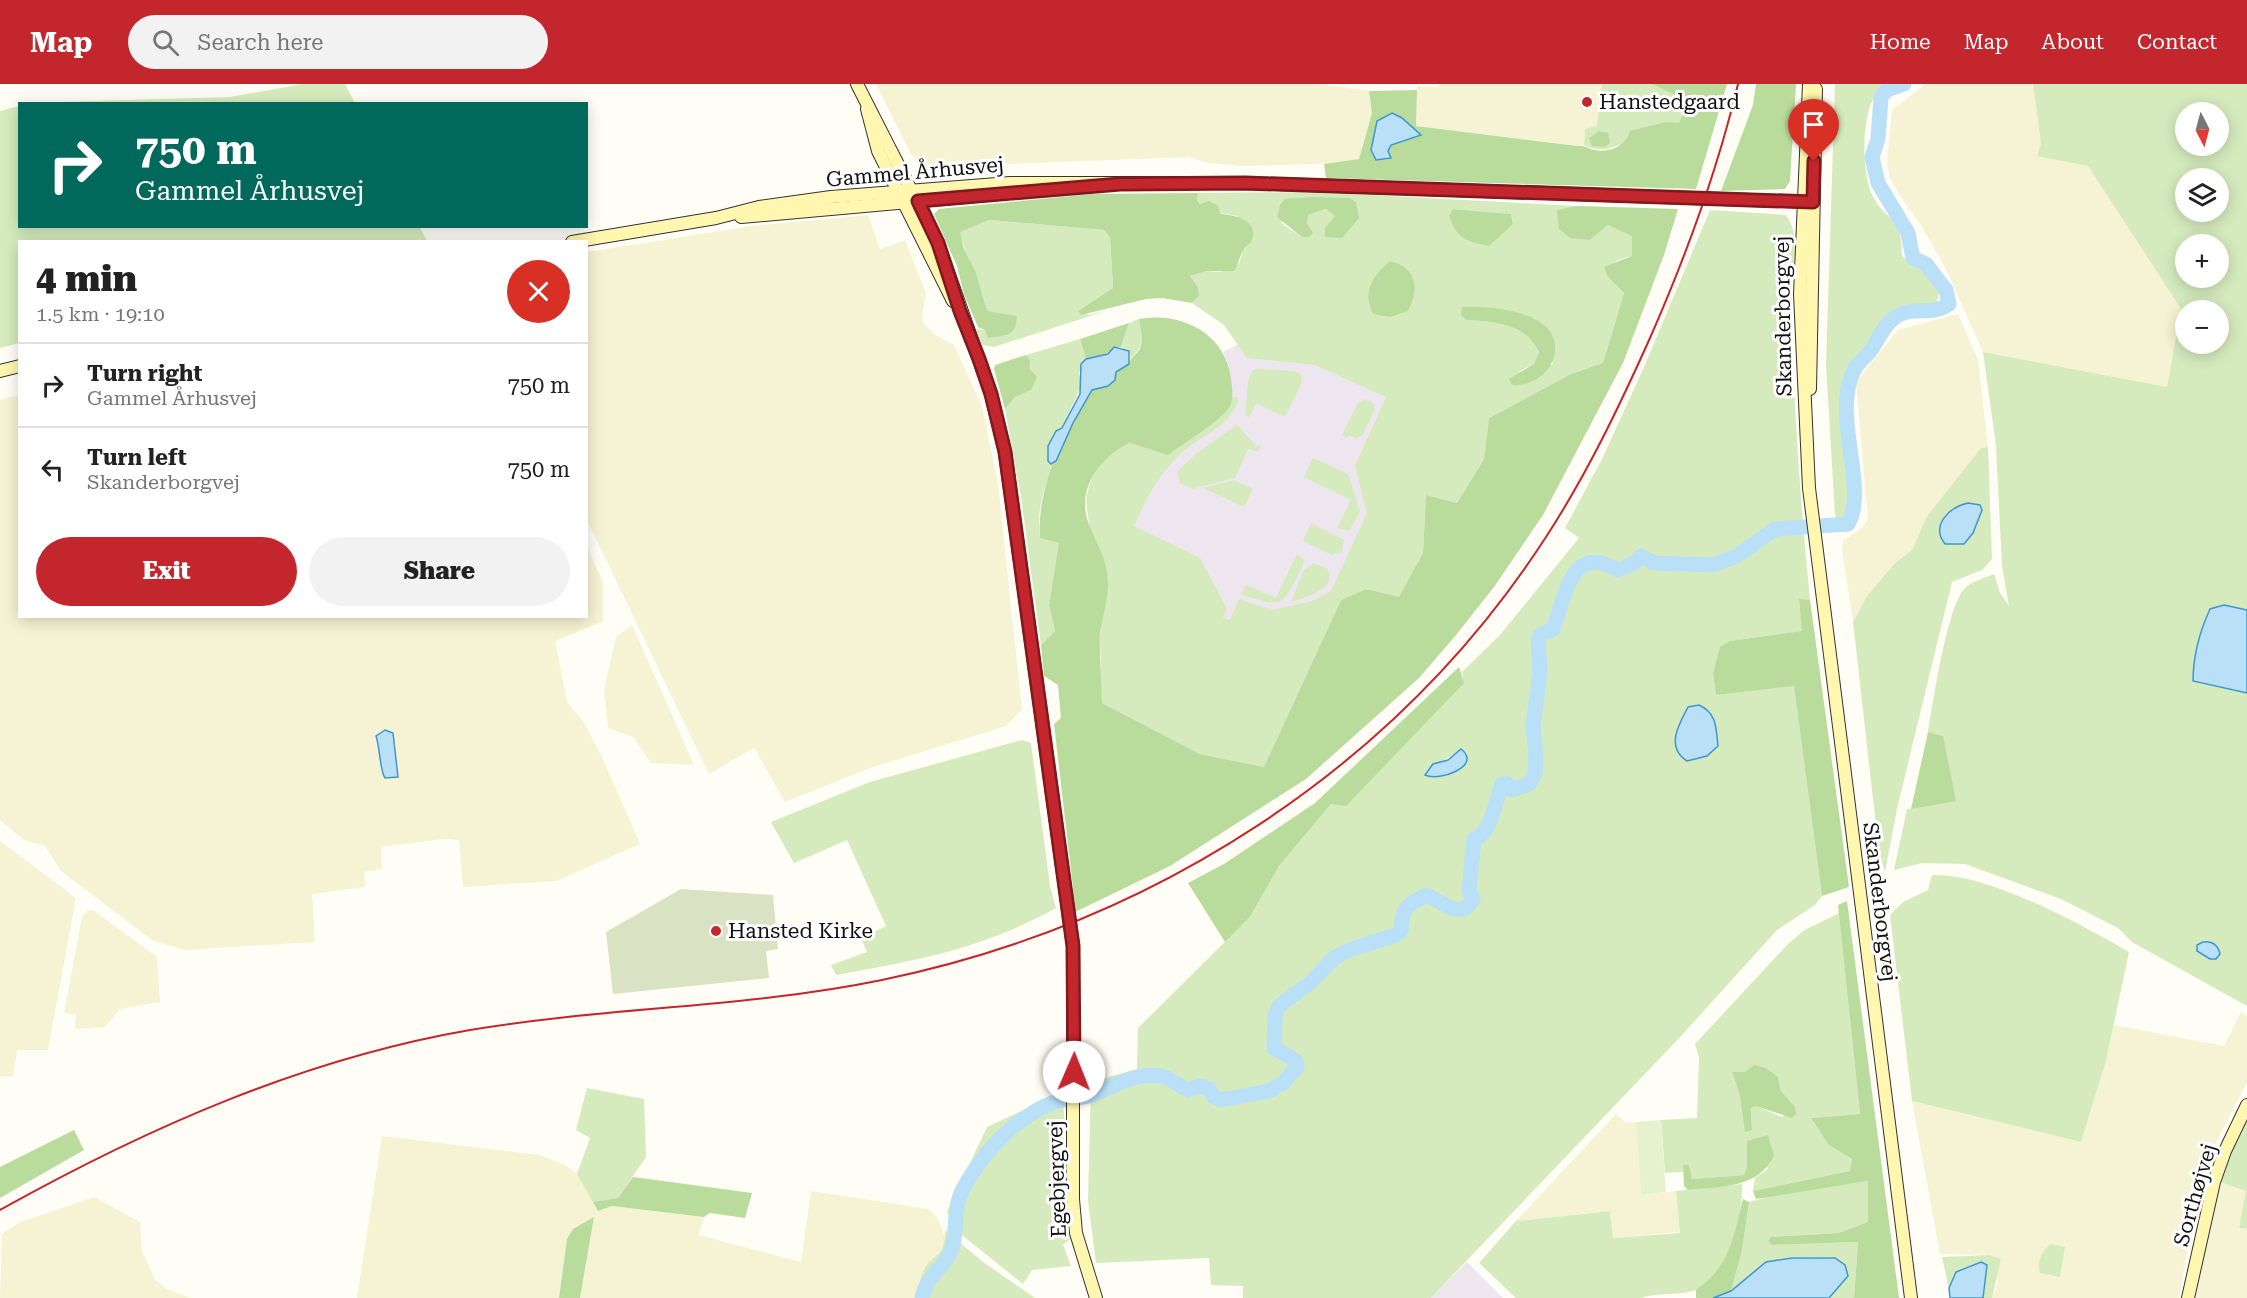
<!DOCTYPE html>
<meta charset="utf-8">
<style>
:root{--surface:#fff;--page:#f2f2f2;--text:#222;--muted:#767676;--line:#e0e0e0;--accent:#c4262e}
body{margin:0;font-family:"Roboto Serif",serif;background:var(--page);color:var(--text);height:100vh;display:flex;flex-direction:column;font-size:22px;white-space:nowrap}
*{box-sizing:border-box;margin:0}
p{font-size:20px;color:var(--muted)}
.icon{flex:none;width:33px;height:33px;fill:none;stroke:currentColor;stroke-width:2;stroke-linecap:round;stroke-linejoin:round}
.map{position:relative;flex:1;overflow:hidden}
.details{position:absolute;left:18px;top:156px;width:570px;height:378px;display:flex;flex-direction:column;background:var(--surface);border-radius:0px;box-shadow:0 3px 15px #0003}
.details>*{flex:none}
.hud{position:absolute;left:18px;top:18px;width:570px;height:126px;border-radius:0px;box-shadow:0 3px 15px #0003;background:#00695c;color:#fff;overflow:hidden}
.needle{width:39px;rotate:174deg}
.controls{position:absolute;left:2175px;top:18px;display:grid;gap:12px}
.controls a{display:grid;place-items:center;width:54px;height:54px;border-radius:50%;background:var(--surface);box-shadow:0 3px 15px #0003;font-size:30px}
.pin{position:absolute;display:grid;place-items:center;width:51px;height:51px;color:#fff;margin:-62px -26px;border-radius:50% 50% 50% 0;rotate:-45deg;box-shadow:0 0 6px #0007}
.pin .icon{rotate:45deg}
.me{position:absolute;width:66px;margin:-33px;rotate:1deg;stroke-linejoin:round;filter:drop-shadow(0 0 4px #0008)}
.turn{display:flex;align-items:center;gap:21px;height:126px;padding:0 18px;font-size:27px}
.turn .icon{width:78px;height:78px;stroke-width:2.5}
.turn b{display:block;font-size:42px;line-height:51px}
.round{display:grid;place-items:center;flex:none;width:63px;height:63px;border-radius:32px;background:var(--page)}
.overview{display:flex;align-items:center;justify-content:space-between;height:102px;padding:0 18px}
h1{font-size:36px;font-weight:800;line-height:45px}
.primary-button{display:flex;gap:12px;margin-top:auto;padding:12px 18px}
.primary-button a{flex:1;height:69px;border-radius:36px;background:var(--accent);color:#fff;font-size:24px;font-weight:800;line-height:69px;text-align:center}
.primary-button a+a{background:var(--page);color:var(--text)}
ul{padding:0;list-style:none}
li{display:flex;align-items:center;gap:18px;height:84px;padding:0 18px;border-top:2px solid var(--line)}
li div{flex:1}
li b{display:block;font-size:22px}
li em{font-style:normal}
header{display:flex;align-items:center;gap:36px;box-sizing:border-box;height:84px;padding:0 30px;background:var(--accent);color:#fff}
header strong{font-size:28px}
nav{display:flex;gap:33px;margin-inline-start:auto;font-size:21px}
.search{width:420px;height:54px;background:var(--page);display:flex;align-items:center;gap:15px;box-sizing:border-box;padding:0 21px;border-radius:33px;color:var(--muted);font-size:22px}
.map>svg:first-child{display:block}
.industrial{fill:#eee6ef}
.farmland{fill:#f6f3d4}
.green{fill:#d5ebbd;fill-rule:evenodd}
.forest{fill:#b9dc9c}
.cemetery{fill:#d9e3c4}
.pitch{fill:#e6f2cf}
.water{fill:#b9e0f7;stroke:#3f96cf;stroke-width:1.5}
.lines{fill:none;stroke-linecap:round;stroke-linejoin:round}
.river{stroke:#b9e0f7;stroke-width:15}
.secondary-casing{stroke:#333;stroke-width:14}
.secondary{stroke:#fff6b0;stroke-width:12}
.rail{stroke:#c4262e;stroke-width:2}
.route-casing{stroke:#7f191e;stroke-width:15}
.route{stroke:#c4262e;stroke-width:10}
.poi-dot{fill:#c4262e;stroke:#fff;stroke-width:2}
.labels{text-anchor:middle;stroke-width:6;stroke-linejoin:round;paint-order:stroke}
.poi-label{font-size:21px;fill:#111;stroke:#fff;text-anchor:start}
.street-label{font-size:21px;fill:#111;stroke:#fff}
</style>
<header>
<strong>Map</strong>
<div class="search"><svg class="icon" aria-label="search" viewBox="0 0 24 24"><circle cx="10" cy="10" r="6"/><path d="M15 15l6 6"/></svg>Search here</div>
<nav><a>Home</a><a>Map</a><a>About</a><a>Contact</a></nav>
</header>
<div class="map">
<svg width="2247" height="1214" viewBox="0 0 2247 1214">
<rect width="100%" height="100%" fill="#fffdf5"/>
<g class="industrial">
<polygon points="1257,251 1405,296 1376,432 1264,683 1118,429 1190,353 1222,331 1229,323 1229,283 1223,268"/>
<polygon points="1467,1178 1503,1214 1431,1214"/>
</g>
<g class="farmland">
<polygon points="876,0 1319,0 1369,7 1372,29 1359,75 1324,80 1245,82 1208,79 1187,73 937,83 922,80 911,70"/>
<polygon points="1440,0 1602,0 1599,38 1595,45 1585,45 1584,61 1577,62 1416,42 1417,2 1437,3"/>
<polygon points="1926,0 2033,0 2041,60 2038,72 2088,82 2181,225 2167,303 1983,268 1947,187 1921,141 1902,115 1890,94 1887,80 1892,26"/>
<polygon points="868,131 880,165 905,156 926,209 922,232 924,240 936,251 954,261 982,322 998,400 1022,625 1006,642 870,684 785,718 754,664 709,690 587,436 587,168 752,142"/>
<polygon points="1958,230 1978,276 1988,363 1981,364 1927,432 1912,466 1895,479 1867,512 1853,538 1842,465 1843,457 1863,443 1868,435 1856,298 1898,246"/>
<polygon points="19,311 20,532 586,532 587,462 603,499 603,537 555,557 567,618 585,640 602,673 640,760 556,797 463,803 459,756 443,755 381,763 382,785 364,788 365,803 312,810 315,858 184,866 152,856 61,787 45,762 24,756 0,736 0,316"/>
<polygon points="632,541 668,622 694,681 651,679 633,653 608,644 604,606 616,553"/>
<polygon points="0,757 76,814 48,966 17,966 13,993 0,992"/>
<polygon points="93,826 157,873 160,918 120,925 105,943 75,945 76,930 64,929 82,833 87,827"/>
<polygon points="2241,927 2247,932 2247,998 2201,1088 2179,1214 1992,1214 1998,1199 1989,1171 1940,1170 1912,1017 2081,1058 2106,977 2114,941 2224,962"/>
<polygon points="1616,1030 1626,1039 1636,1038 1641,1111 1676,1107 1680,1148 1613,1154 1610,1127 1516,1137"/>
<polygon points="382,1052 539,1071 565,1081 579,1091 598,1127 612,1122 704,1133 699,1151 801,1178 811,1107 929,1125 939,1137 946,1157 943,1167 922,1189 918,1214 580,1214 594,1133 567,1155 559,1214 357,1214"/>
<polygon points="2220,1098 2246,1107 2239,1144 2247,1145 2247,1214 2193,1214"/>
<polygon points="94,1113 140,1138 142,1167 155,1196 167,1205 191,1214 0,1214 2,1150 20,1138"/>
</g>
<g class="green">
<polygon points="303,0 345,0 355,19 27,19 230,13"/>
<path d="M1602 0H1652L1681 14 1684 25 1679 39C1644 37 1618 78 1584 61L1585 45 1597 42Z"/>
<path d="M1835 0H1893C1888 1 1883 3 1880 5 1860 24 1861 90 1873 113 1890 142 1902 130 1902 172L1911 180 1927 185 1939 209 1936 220 1905 227 1887 236 1869 262 1847 283 1842 298 1844 374 1851 428 1847 435 1838 437 1835 431 1826 281Z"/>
<path d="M2033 0H2247V526L2224 521 2239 607 2247 609V922L2132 858 2118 844 2061 815 1965 780 1922 779 1894 786 1907 725H1911L1943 652 1928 648C1933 619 1947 522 1965 504 1972 497 1985 494 1994 490L2000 509 2009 522 2002 482 1996 362 1983 268 2167 303 2181 225 2088 82 2037 72 2041 60ZM2186 28H2218V62H2186ZM2186 94H2218V128H2186ZM2186 160H2218V194H2186ZM2186 226H2218V260H2186Z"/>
<polygon points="19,22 20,142 419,142 427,157 20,158 19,259 0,264 0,27"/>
<path d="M1314 108 1576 122 1557 127 1590 156 1608 141 1633 151 1632 172 1617 176 1608 193 1624 209 1603 279 1571 290 1489 334 1484 375 1457 419 1426 411 1423 469 1399 514 1366 505 1341 516 1264 683 1200 670 1102 619 1100 553 1103 528 1086 418C1089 390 1104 370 1130 359L1169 370 1229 323 1232 313 1239 314C1232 344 1196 353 1176 374 1156 395 1145 417 1134 442L1200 474 1227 525 1223 534 1230 536 1239 515 1273 526 1312 517 1331 507 1367 429 1355 382 1386 313 1315 281 1247 274 1224 241 1192 219 1199 212 1198 203 1190 192 1207 187 1220 188 1239 180 1243 166 1251 159 1237 132C1224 130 1206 128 1197 116L1198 109ZM1311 113 1318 114 1359 134 1335 132 1326 125 1308 131 1302 153 1281 139ZM1453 125 1511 130 1513 140ZM1472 223 1507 227 1536 235 1553 280 1518 288 1534 280 1539 268C1525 239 1495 238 1466 236Z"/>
<path d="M1710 126 1786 131C1802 152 1791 188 1791 212 1793 313 1800 415 1810 516H1799L1803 547 1730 557 1713 589 1716 611 1794 601 1822 812 1815 821 1777 846 1682 951 1431 1214H1243V1202L1211 1201 1209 1174 1096 1179 1088 1117 1091 998 1137 985 1138 944 1250 833 1279 782 1331 720 1463 599 1462 588 1499 552 1579 454 1565 444 1602 375 1644 283ZM1454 670 1456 688 1434 693 1426 687Z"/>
<path d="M989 136 1105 146 1110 153 1113 204 1078 227 1090 231 1112 225 994 263 982 261 976 245 985 246C990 207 968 183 959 148Z"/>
<path d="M1139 235C1143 251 1144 263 1131 274L1129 268 1121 263 1129 239Z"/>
<path d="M1080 255 1086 275 1079 289 1082 300 1062 344 1051 380 1056 377C1044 401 1036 427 1040 454L1060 458 1049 522 1055 547 1041 561 1021 413 1005 325 1014 313 1031 306 1030 276 1026 271Z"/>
<path d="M1261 285 1295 287 1301 291 1302 298 1285 333 1256 319 1249 334 1245 331C1248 318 1245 296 1253 286Z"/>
<polygon points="1366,315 1374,320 1375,326 1362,352 1356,354 1349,351 1347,354 1342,351 1358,319"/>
<polygon points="1237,341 1256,362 1261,361 1258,368 1248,365 1235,394 1192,405 1180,399 1177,388 1197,369"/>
<polygon points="1988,363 1992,475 1982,486 1952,498 1897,725 1885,788 1879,768 1853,538 1867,512 1895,479 1912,466 1927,432 1981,364"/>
<polygon points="1313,374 1348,390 1360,428 1349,447 1337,444 1351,416 1304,393"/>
<polygon points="1234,396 1253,405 1244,423 1203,404"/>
<polygon points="1311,439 1344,456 1342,468 1332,471 1303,457"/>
<path d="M1297 470 1304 475 1303 481C1283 520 1286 527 1241 510L1246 501 1276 514Z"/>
<path d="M1313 479 1328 485C1338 506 1305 513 1291 518L1304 486Z"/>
<path d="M1022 656 1031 659 1050 802 1056 824C982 865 918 876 836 891L831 881 867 868 861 854 886 842 847 756 794 779 771 738 870 698Z"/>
<path d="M1932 791C1989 789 2080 840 2129 868L2106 977 2081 1058 1912 1017 1890 831 1903 818 1928 806Z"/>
<path d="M1839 829 1860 1030 1811 1034 1831 1062 1852 1075 1850 1087 1753 1107 1755 1094 1768 1085 1747 1057V1083L1745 1091 1692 1095 1689 1081H1683V1088L1665 1089 1661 1036 1697 1034 1699 973 1695 960 1787 861 1803 847ZM1745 988 1778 993 1781 1007 1795 1023 1782 1033 1756 1022 1751 1024 1752 1046 1732 989Z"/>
<polygon points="587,1004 644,1015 646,1073 618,1114 593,1118 577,1090 590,1054 576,1046"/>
<polygon points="1062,1008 1065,1042 1061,1084 1070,1156 1063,1160 1071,1182 1032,1186 1023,1200 958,1148 947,1128 987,1043"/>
<polygon points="2247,1034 2247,1145 2239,1144 2246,1107 2220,1098 2230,1068"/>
<path d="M1868 1097V1138L1838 1149 1771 1153 1772 1161 1858 1158 1854 1214H1829L1848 1192 1835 1174C1784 1171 1769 1173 1731 1207L1742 1167 1749 1118 1779 1110Z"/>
<path d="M1742 1100C1744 1129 1727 1196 1696 1206 1679 1212 1659 1208 1641 1214H1516L1479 1179 1516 1137 1610 1127 1613 1154 1680 1149 1676 1107Z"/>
<path d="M945 1146 983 1178 1035 1214H918C919 1207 919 1197 922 1190 931 1167 945 1178 945 1146Z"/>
<path d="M2050 1160 2065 1163 2060 1193 2040 1189C2036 1177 2042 1169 2050 1160Z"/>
<polygon points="1989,1171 2001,1175 1992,1214 1951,1214 1942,1173"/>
</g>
<g class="forest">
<path d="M1652 0H1727L1696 105 1326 94 1324 80 1359 75 1372 29 1369 7 1417 6 1416 42 1577 62C1585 61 1588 65 1595 66 1610 69 1626 62 1630 47L1666 38 1679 39 1684 26 1681 14Z"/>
<polygon points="1756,0 1796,0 1790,97 1785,105 1721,107 1753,21"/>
<polygon points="1599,47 1608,49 1610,59 1605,63 1592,62 1589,54"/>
<path d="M1198 109 1197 116 1200 120 1209 117 1217 121 1221 130C1236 131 1261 137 1251 158 1250 161 1246 162 1244 165 1239 172 1239 180 1234 187H1207L1190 192 1198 203 1199 212 1192 219 1162 214 1146 215 1081 231 1078 227 1113 204 1110 153 1104 146 989 136 960 148 963 163 976 189 987 227 1017 232C1016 254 1004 251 988 254L985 246 978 243 964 210 957 182 934 130 939 125 1092 110Z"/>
<polygon points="1311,113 1350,114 1356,118 1359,134 1342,154 1325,153 1325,144 1335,132 1326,125 1308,131 1307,140 1313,149 1309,153 1302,153 1277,133 1280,121 1285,115"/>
<path d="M1576 122 1678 125 1664 171 1623 279 1543 431 1494 503 1456 551 1419 594 1306 695 1170 782 1073 829V803L1054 640 1061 634 1058 601 1044 592 1041 561 1055 547 1049 522 1059 459 1040 454C1036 405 1064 347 1092 306L1108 302 1115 296 1116 288 1129 280C1131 273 1133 273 1137 269 1145 259 1141 246 1139 235 1181 227 1225 249 1231 294 1232 303 1234 313 1230 322 1222 337 1183 359 1168 371L1130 359C1100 372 1075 407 1089 440 1097 461 1108 476 1108 500 1108 517 1102 534 1100 550 1099 573 1102 597 1102 619L1200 670 1264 683 1341 516 1366 505 1399 513 1423 469 1426 411 1457 419 1484 375 1489 334 1571 290 1603 279 1624 209 1608 193 1604 183 1632 172V152L1608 141 1590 156 1570 154 1559 145 1557 126Z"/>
<path d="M1453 125 1511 130 1513 140 1489 162C1466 157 1457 155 1449 132Z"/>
<path d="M1390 177C1418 184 1419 205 1408 227L1390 233 1373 230C1362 209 1372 192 1390 177Z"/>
<path d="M1462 223C1484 222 1515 225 1535 235 1574 254 1551 304 1512 301L1509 295 1534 280 1539 268C1525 239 1495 238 1466 236L1461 231Z"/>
<path d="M1129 239 1121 263H1114C1106 272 1098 274 1086 275L1080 255Z"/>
<polygon points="1026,271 1030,276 1030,285 1037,293 1031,306 1015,313 1005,325 994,285 995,281"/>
<polygon points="1799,515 1810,516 1849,803 1822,812 1794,602 1716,611 1713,589 1720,563 1730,557 1802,547"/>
<polygon points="1459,583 1464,599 1346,722 1331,720 1279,782 1250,833 1225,858 1188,799 1224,780 1315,719"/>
<polygon points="1928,648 1943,652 1956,717 1911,725"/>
<polygon points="1847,817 1899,1214 1854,1214 1858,1158 1772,1161 1768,1157 1771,1153 1838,1149 1868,1138 1868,1097 1756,1115 1753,1107 1850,1087 1852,1075 1829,1061 1811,1034 1860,1030 1838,821"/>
<polygon points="1754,981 1766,984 1778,993 1781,1007 1795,1023 1796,1030 1792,1034 1756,1022 1751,1024 1752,1046 1745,1048 1740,1012 1732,988 1745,988"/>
<polygon points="74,1046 84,1066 0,1114 0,1083"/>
<path d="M1768 1051 1774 1071C1759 1105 1721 1102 1688 1106L1684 1102 1683 1081H1689L1692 1095 1744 1091 1747 1083V1057Z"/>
<polygon points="633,1093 752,1109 745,1134 710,1129 704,1133 612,1122 598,1127 593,1118 618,1114"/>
<path d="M1743 1115 1749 1118 1742 1167 1731 1207 1713 1214H1696V1206C1731 1181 1733 1154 1743 1115Z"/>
<polygon points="594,1133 580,1214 559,1214 567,1155 573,1145"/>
</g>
<polygon class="cemetery" points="681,805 773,811 778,865 766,867 769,894 613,910 606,848"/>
<polygon class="pitch" points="1661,1036 1666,1108 1641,1111 1636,1038"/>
<g class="water">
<polygon points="1392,29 1402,34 1421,51 1391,61 1388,67 1391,74 1376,76 1371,66 1377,37"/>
<polygon points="1114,263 1129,267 1129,280 1116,288 1115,296 1108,302 1092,306 1073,339 1056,377 1051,380 1048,377 1048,362 1056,347 1062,344 1080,310 1081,280 1086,275 1108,270"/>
<path d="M1968 419 1980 421 1982 426 1973 449 1964 460H1945C1930 441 1950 423 1968 419Z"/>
<path d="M2224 521 2247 526V609L2193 597C2193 572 2200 547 2210 525Z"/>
<path d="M1699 621C1717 629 1716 644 1718 662L1707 672 1687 677C1665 663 1679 640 1688 623Z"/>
<path d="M385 646 393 649 398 693 385 694C380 687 380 664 376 652Z"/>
<path d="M1461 665C1483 682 1439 698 1425 691L1433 680 1448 676Z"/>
<path d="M2203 858C2212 857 2218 861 2220 870L2216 875H2210L2197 867V861Z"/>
<polygon points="1792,1174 1835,1174 1845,1181 1848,1192 1829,1214 1713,1214 1731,1207 1766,1178"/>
<polygon points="1981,1178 1987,1181 1983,1214 1950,1214 1949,1204 1956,1188"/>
</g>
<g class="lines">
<path class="river" d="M922 1214C927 1191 941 1187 950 1169 959 1152 951 1126 964 1103 985 1066 1012 1036 1052 1019 1065 1014 1079 1015 1092 1011 1115 1002 1135 988 1161 992 1171 994 1179 1003 1189 1006L1199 1002 1208 1004 1213 1012 1221 1016 1269 1007 1283 999 1297 983 1295 976 1274 964 1275 932 1279 922 1311 898 1335 873 1352 865 1396 851 1401 847C1403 823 1405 822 1426 811 1442 817 1461 838 1473 815L1469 806 1474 755C1492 749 1495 717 1502 700L1506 699 1512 706 1529 700 1535 690 1536 673 1533 641 1540 589 1538 556 1540 551 1553 545C1566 512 1570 458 1618 486L1634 479 1641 472 1654 479 1713 481 1737 472 1775 445 1848 440C1869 404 1831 331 1854 286 1858 278 1867 272 1872 265 1879 254 1885 239 1897 232 1916 221 1930 233 1949 220L1946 206 1926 180 1913 174 1908 149 1878 99 1872 73 1878 55 1881 13 1887 6 1904 0"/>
<defs>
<g id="secondary">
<polyline points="857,0 938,159 991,310 1005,368 1073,862 1073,1115 1076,1149 1096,1214"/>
<polyline points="1809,0 1800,210 1809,404 1911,1214"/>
<polyline points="867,25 878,67 953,217"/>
<polyline points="741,133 1044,106"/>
<polyline points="572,158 716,134 759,123 831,113 1010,99 1245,99 1813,118"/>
<polyline points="0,287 20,282"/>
<polyline points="1810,305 1816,5"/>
<polyline points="2188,1214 2214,1098 2225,1067 2247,1021"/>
</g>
</defs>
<use href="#secondary" class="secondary-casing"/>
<use href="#secondary" class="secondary"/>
<path class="rail" d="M0 1126C147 1044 303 975 470 946 606 923 746 924 882 896 1152 840 1395 686 1546 453 1587 390 1619 323 1650 254 1686 172 1717 88 1738 0"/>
</g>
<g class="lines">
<defs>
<polyline id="route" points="1074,988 1073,862 1005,368 991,310 979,275 960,227 938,159 918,117 1120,100 1245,99 1813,118 1814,77"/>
</defs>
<use href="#route" class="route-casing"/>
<use href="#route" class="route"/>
</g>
<g class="poi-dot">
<circle cx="1587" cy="18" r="6"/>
<circle cx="716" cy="847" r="6"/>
</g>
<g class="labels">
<g class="poi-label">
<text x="1599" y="25">Hanstedgaard</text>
<text x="728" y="854">Hansted Kirke</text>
</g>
<g class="street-label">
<text transform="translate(915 88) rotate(-5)" y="7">Gammel Århusvej</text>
<text transform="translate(1783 232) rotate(-91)" y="7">Skanderborgvej</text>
<text transform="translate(1880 818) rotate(83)" y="7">Skanderborgvej</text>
<text transform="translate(1057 1095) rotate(-92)" y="7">Egebjergvej</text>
<text transform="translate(2195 1111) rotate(-74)" y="7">Sorthøjvej</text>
</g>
</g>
</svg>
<div class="controls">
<a><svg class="needle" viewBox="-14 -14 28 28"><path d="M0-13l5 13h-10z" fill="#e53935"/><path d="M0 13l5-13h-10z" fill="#767676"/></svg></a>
<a><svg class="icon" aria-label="layers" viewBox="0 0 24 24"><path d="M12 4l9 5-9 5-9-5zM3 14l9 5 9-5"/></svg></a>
<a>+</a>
<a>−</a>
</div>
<div class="pin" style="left:1814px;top:77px;background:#d93025"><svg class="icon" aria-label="arrive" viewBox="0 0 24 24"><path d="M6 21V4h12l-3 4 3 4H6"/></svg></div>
<svg class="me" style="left:1074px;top:988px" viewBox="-20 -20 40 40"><circle r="19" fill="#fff"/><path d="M0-13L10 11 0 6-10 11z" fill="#c4262e"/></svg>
<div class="hud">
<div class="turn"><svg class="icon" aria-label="right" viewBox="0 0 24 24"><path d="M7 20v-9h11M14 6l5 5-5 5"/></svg><div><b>750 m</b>Gammel Århusvej</div></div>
</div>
<section class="details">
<div class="overview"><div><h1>4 min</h1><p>1.5 km · 19:10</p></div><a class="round" style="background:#d93025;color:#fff"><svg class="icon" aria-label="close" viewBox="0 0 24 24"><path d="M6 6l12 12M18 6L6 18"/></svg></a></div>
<ul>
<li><svg class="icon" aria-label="right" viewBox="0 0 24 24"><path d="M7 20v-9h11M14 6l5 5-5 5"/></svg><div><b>Turn right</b><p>Gammel Århusvej</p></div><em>750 m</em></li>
<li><svg class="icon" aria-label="left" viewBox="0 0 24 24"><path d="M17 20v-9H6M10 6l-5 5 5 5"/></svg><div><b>Turn left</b><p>Skanderborgvej</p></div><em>750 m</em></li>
</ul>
<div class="primary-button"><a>Exit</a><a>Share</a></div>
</section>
</div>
